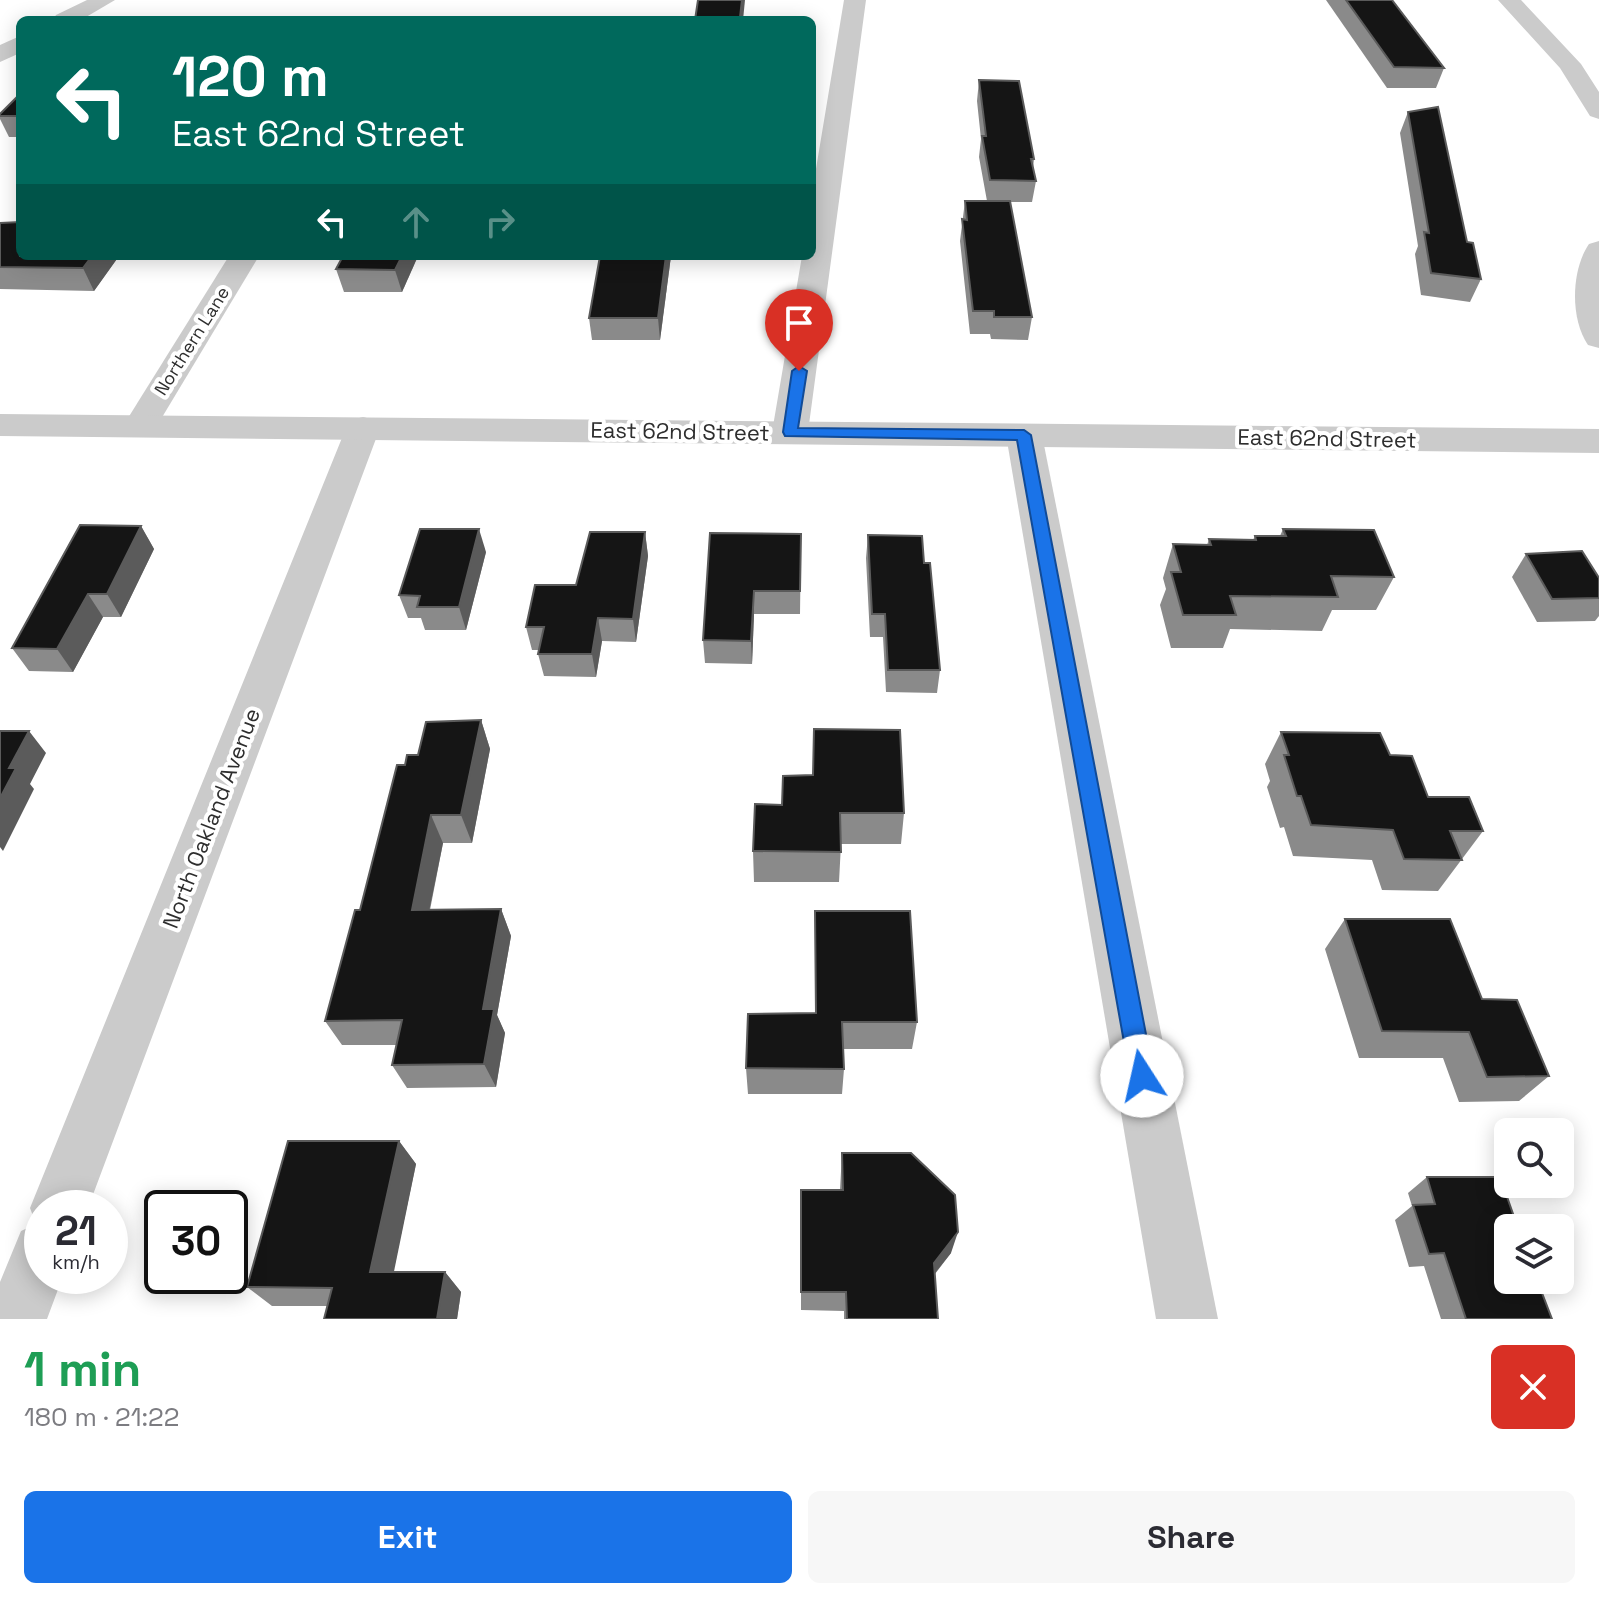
<!DOCTYPE html>
<meta charset="utf-8">
<style>
:root{--surface:#fff;--page:#f7f7f7;--text:#2b2b33;--muted:#7c7c81;--accent:#1a73e8}
body{margin:0;font-family:"Space Grotesk",sans-serif;background:var(--page);color:var(--text);height:100vh;display:flex;flex-direction:column;font-size:30px;white-space:nowrap}
*{box-sizing:border-box;margin:0}
p{font-size:26px;color:var(--muted)}
.icon{flex:none;width:44px;height:44px;fill:none;stroke:currentColor;stroke-width:2;stroke-linecap:round;stroke-linejoin:round}
.map{position:relative;height:1319px;overflow:hidden}
.sheet{display:flex;flex-direction:column;background:var(--surface);flex:1}
.sheet>*{flex:none}
.guide{position:absolute;left:16px;top:16px;width:800px;height:244px;border-radius:12px;box-shadow:0 4px 20px #0003;background:#00695c;color:#fff;overflow:hidden}
.controls{position:absolute;left:1494px;top:1118px;display:grid;gap:16px}
.controls a{display:grid;place-items:center;width:80px;height:80px;border-radius:12px;background:var(--surface);box-shadow:0 4px 20px #0003;font-size:40px}
.speed{position:absolute;left:24px;top:1190px;display:flex;gap:16px;font-size:40px;font-weight:700;text-align:center}
.speed>*{display:grid;place-content:center;width:104px;height:104px;border-radius:50%;background:var(--surface);box-shadow:0 4px 20px #0003;line-height:1}
.speed small{font-size:20px;font-weight:400}
.speed .limit{border:4px solid #111;border-radius:12px;background:#fff;color:#111}
.pin{position:absolute;display:grid;place-items:center;width:68px;height:68px;color:#fff;margin:-82px -34px;border-radius:50% 50% 50% 0;rotate:-45deg;box-shadow:0 0 8px #0007}
.pin .icon{rotate:45deg}
.me{position:absolute;width:88px;margin:-44px;rotate:350deg;stroke-linejoin:round;filter:drop-shadow(0 0 6px #0008)}
.turn{display:flex;align-items:center;gap:28px;height:168px;padding:0 24px;font-size:36px}
.turn .icon{width:104px;height:104px;stroke-width:2.5}
.turn b{display:block;font-size:56px;line-height:68px}
.lanes{display:flex;align-items:center;height:76px;padding:0 24px;background:#0003;justify-content:center;gap:40px;direction:ltr}
.lanes .off{opacity:.35}
.round{display:grid;place-items:center;flex:none;width:84px;height:84px;border-radius:12px;background:var(--page)}
.overview{display:flex;align-items:center;justify-content:space-between;height:136px;padding:0 24px}
h1{font-size:48px;font-weight:800;line-height:60px;color:#1e9e55}
.primary-button{display:flex;gap:16px;margin-top:auto;padding:16px 24px}
.primary-button a{flex:1;height:92px;border-radius:12px;background:var(--accent);color:#fff;font-size:32px;font-weight:800;line-height:92px;text-align:center}
.primary-button a+a{background:var(--page);color:var(--text)}
.map>svg:first-child{display:block}
.lines{fill:none;stroke-linecap:round;stroke-linejoin:round}
.minor{fill:#cbcbcb;fill-rule:evenodd}
.tertiary{fill:#cbcbcb;fill-rule:evenodd}
.wall{fill:#8a8a8a}
.shaded-wall{fill:#5b5b5b}
.building{fill:#151515;stroke:#5b5b5b;stroke-width:2}
.route{fill:#1a73e8;stroke:#114b97;stroke-width:2}
.labels{text-anchor:middle;stroke-width:8;stroke-linejoin:round;paint-order:stroke}
.far-street-label{font-size:18px;fill:#2e2e2e;stroke:#fff}
.street-label{font-size:22px;fill:#2e2e2e;stroke:#fff}
</style>
<div class="map">
<svg width="1599" height="1319" viewBox="0 0 1599 1319">
<rect width="100%" height="100%" fill="#fff"/>
<g class="lines">
<g class="minor">
<polygon points="87,0 115,0 81,20 53,20 56,15"/>
<polygon points="844,0 866,0 808,432 802,440 790,443 778,440 772,432 802,256 812,256 812,193"/>
<polygon points="1498,0 1521,0 1581,64 1599,92 1599,119 1590,116 1560,68"/>
<polygon points="20,36 20,53 0,62 0,45"/>
<path d="M1599 241V348L1588 345C1570 319 1571 270 1589 244Z"/>
<polygon points="229,256 259,256 152,434 140,437 128,434 123,426"/>
<polygon points="363,417 375,420 380,428 88,1208 42,1208 42,1276 63,1276 47,1319 0,1319 0,1282 21,1231 36,1224 30,1208 346,428 351,420"/>
<polygon points="1024,424 1036,427 1042,435 1218,1319 1156,1319 1006,435 1012,427"/>
</g>
<polygon class="tertiary" points="0,414 1599,429 1599,453 0,436"/>
</g>
<g class="wall">
<polygon points="1326,0 1392,0 1444,68 1436,88 1387,88"/>
<polygon points="979,80 1034,159 1033,168 1036,181 1032,202 1010,202 1032,317 1028,340 991,339 990,334 970,334 960,241 965,201 987,201 979,157 981,139 977,101"/>
<polygon points="20,94 20,137 9,137 0,119 0,114"/>
<polygon points="1408,112 1467,242 1481,279 1470,302 1421,295 1415,254 1418,246 1400,133"/>
<polygon points="0,223 20,256 119,256 94,291 0,289"/>
<polygon points="343,256 418,256 402,292 344,292 336,269"/>
<polygon points="671,256 660,340 592,340 589,318"/>
<polygon points="141,526 154,549 121,617 103,617 73,672 29,671 12,648"/>
<polygon points="1283,529 1394,577 1376,610 1332,610 1322,631 1230,629 1223,648 1171,648 1160,605 1166,589 1163,578 1173,544 1207,545 1209,539 1253,540 1255,536 1280,536"/>
<polygon points="645,532 648,556 636,642 602,641 596,677 544,676 538,654 539,650 532,650 526,627 576,585"/>
<polygon points="801,534 800,614 754,614 752,664 705,663 703,640"/>
<polygon points="868,535 924,563 940,670 937,693 886,692 883,637 870,637 866,558"/>
<polygon points="486,552 466,630 425,630 421,618 408,618 399,595"/>
<polygon points="1526,554 1599,598 1599,616 1595,621 1537,622 1512,577"/>
<polygon points="481,720 490,749 472,843 443,843 430,910 501,909 511,936 497,1015 505,1033 496,1087 407,1088 392,1065 396,1045 342,1045 325,1021 405,765 418,755"/>
<polygon points="1281,732 1390,755 1428,797 1483,831 1438,891 1382,890 1372,860 1293,856 1284,827 1280,828 1267,787 1270,781 1265,764"/>
<polygon points="755,804 904,813 901,844 841,844 839,882 754,882 753,851"/>
<polygon points="815,911 917,1022 912,1049 843,1049 844,1069 842,1094 748,1094 746,1068 815,1013"/>
<polygon points="1345,919 1482,999 1549,1076 1519,1101 1459,1102 1443,1058 1359,1058 1325,949"/>
<polygon points="399,1141 416,1164 393,1272 445,1272 461,1292 457,1319 324,1319 327,1306 272,1306 247,1287"/>
<polygon points="842,1153 951,1253 935,1274 938,1319 844,1319 844,1311 801,1310 801,1190 840,1190"/>
<polygon points="1427,1177 1552,1319 1441,1319 1424,1266 1409,1267 1395,1220 1412,1206 1408,1193"/>
</g>
<g class="shaded-wall">
<polygon points="742,0 745,0 743,20 740,20"/>
<polygon points="92,256 119,256 94,291 83,268"/>
<polygon points="402,256 418,256 402,292 395,270"/>
<polygon points="666,256 671,256 660,340 658,318"/>
<polygon points="141,526 154,549 121,617 107,594"/>
<polygon points="479,529 486,552 466,630 459,607"/>
<polygon points="645,532 648,556 636,642 633,619"/>
<polygon points="754,591 754,614 752,664 751,641"/>
<polygon points="88,594 103,617 73,672 57,649"/>
<polygon points="598,618 602,641 596,677 592,654"/>
<polygon points="481,720 490,749 472,843 461,815"/>
<polygon points="29,731 46,753 30,784 34,789 3,851 0,847 0,798 9,768"/>
<polygon points="431,815 443,843 424,936 412,910"/>
<polygon points="501,909 511,936 497,1015 505,1033 496,1087 484,1064 483,1009"/>
<polygon points="399,1141 416,1164 390,1291 370,1272"/>
<polygon points="958,1232 951,1253 928,1282 934,1263"/>
<polygon points="445,1272 461,1292 457,1319 437,1319"/>
</g>
<g class="building">
<polygon points="698,0 742,0 740,17 736,17 736,20 695,20"/>
<polygon points="1346,0 1392,0 1444,68 1394,67"/>
<polygon points="979,80 1019,81 1034,159 1031,159 1036,181 990,180 982,136 986,136"/>
<polygon points="20,94 20,116 0,116 0,114"/>
<polygon points="1438,107 1467,242 1473,243 1481,279 1431,273 1424,232 1429,233 1408,112"/>
<polygon points="965,201 1010,201 1032,317 994,317 994,311 973,311 962,219 967,220"/>
<polygon points="20,222 20,256 92,256 83,268 0,267 0,223"/>
<polygon points="343,256 402,256 395,270 336,269"/>
<polygon points="600,256 666,256 658,318 589,318"/>
<polygon points="80,525 141,526 107,594 88,594 57,649 12,648"/>
<polygon points="420,529 479,529 459,607 417,607 420,596 399,595"/>
<polygon points="1283,529 1374,530 1394,577 1331,576 1338,597 1230,596 1236,615 1183,615 1171,572 1181,572 1173,544 1211,545 1209,539 1256,540 1255,536 1286,536"/>
<polygon points="590,532 645,532 633,619 598,618 592,654 538,654 544,627 526,627 535,585 576,585"/>
<polygon points="710,533 801,534 800,591 754,591 751,641 703,640"/>
<polygon points="868,535 922,536 924,563 930,563 940,670 888,670 885,614 872,614"/>
<polygon points="1582,551 1599,578 1599,598 1552,599 1526,554"/>
<polygon points="481,720 461,815 431,815 412,910 501,909 483,1009 494,1009 484,1064 392,1065 402,1020 325,1021 355,910 360,910 397,765 405,765 407,755 418,755 426,722"/>
<polygon points="814,729 900,730 904,813 840,813 841,852 753,851 755,804 782,805 783,776 813,775"/>
<polygon points="0,731 29,731 9,768 16,768 0,798"/>
<polygon points="1281,732 1380,733 1390,755 1412,756 1428,797 1469,797 1483,831 1450,831 1462,860 1404,859 1393,830 1311,825 1301,796 1297,796 1284,755 1289,755"/>
<polygon points="815,911 910,911 917,1022 842,1022 844,1069 746,1068 748,1014 816,1013"/>
<polygon points="1345,919 1450,919 1482,999 1517,1000 1549,1076 1487,1077 1469,1032 1382,1031"/>
<polygon points="288,1141 399,1141 370,1272 445,1272 437,1319 324,1319 332,1288 247,1287"/>
<polygon points="842,1153 911,1153 955,1195 958,1232 934,1263 938,1319 847,1319 846,1292 801,1292 801,1190 843,1190"/>
<polygon points="1427,1177 1500,1177 1518,1228 1508,1228 1508,1280 1537,1280 1552,1319 1466,1319 1444,1253 1429,1254 1413,1205 1435,1204"/>
</g>
<polygon class="route" points="799,366 807,371 798,428 1024,430 1031,435 1154,1076 1150,1084 1142,1088 1133,1084 1130,1076 1017,440 785,436 783,432 792,371"/>
<g class="labels">
<g class="far-street-label">
<text transform="translate(192 341) rotate(-58)" y="6">Northern Lane</text>
</g>
<g class="street-label">
<text transform="translate(680 431) rotate(1)" y="8">East 62nd Street</text>
<text transform="translate(1327 438) rotate(1)" y="8">East 62nd Street</text>
<text transform="translate(211 818) rotate(-69)" y="8">North Oakland Avenue</text>
</g>
</g>
</svg>
<div class="controls">
<a><svg class="icon" aria-label="search" viewBox="0 0 24 24"><circle cx="10" cy="10" r="6"/><path d="M15 15l6 6"/></svg></a>
<a><svg class="icon" aria-label="layers" viewBox="0 0 24 24"><path d="M12 4l9 5-9 5-9-5zM3 14l9 5 9-5"/></svg></a>
</div>
<div class="speed"><div>21<small>km/h</small></div><div class="limit">30</div></div>
<div class="pin" style="left:799px;top:371px;background:#d93025"><svg class="icon" aria-label="arrive" viewBox="0 0 24 24"><path d="M6 21V4h12l-3 4 3 4H6"/></svg></div>
<svg class="me" style="left:1142px;top:1076px" viewBox="-20 -20 40 40"><circle r="19" fill="#fff"/><path d="M0-13L10 11 0 6-10 11z" fill="#1a73e8"/></svg>
<div class="guide">
<div class="turn"><svg class="icon" aria-label="left" viewBox="0 0 24 24"><path d="M17 20v-9H6M10 6l-5 5 5 5"/></svg><div><b>120 m</b>East 62nd Street</div></div>
<div class="lanes"><svg class="icon" aria-label="left" viewBox="0 0 24 24"><path d="M17 20v-9H6M10 6l-5 5 5 5"/></svg><svg class="icon off" aria-label="ahead" viewBox="0 0 24 24"><path d="M12 20V5M6 11l6-6 6 6"/></svg><svg class="icon off" aria-label="right" viewBox="0 0 24 24"><path d="M7 20v-9h11M14 6l5 5-5 5"/></svg></div>
</div>
</div>
<section class="sheet">
<div class="overview"><div><h1>1 min</h1><p>180 m · 21:22</p></div><a class="round" style="background:#d93025;color:#fff"><svg class="icon" aria-label="close" viewBox="0 0 24 24"><path d="M6 6l12 12M18 6L6 18"/></svg></a></div>
<div class="primary-button"><a>Exit</a><a>Share</a></div>
</section>
